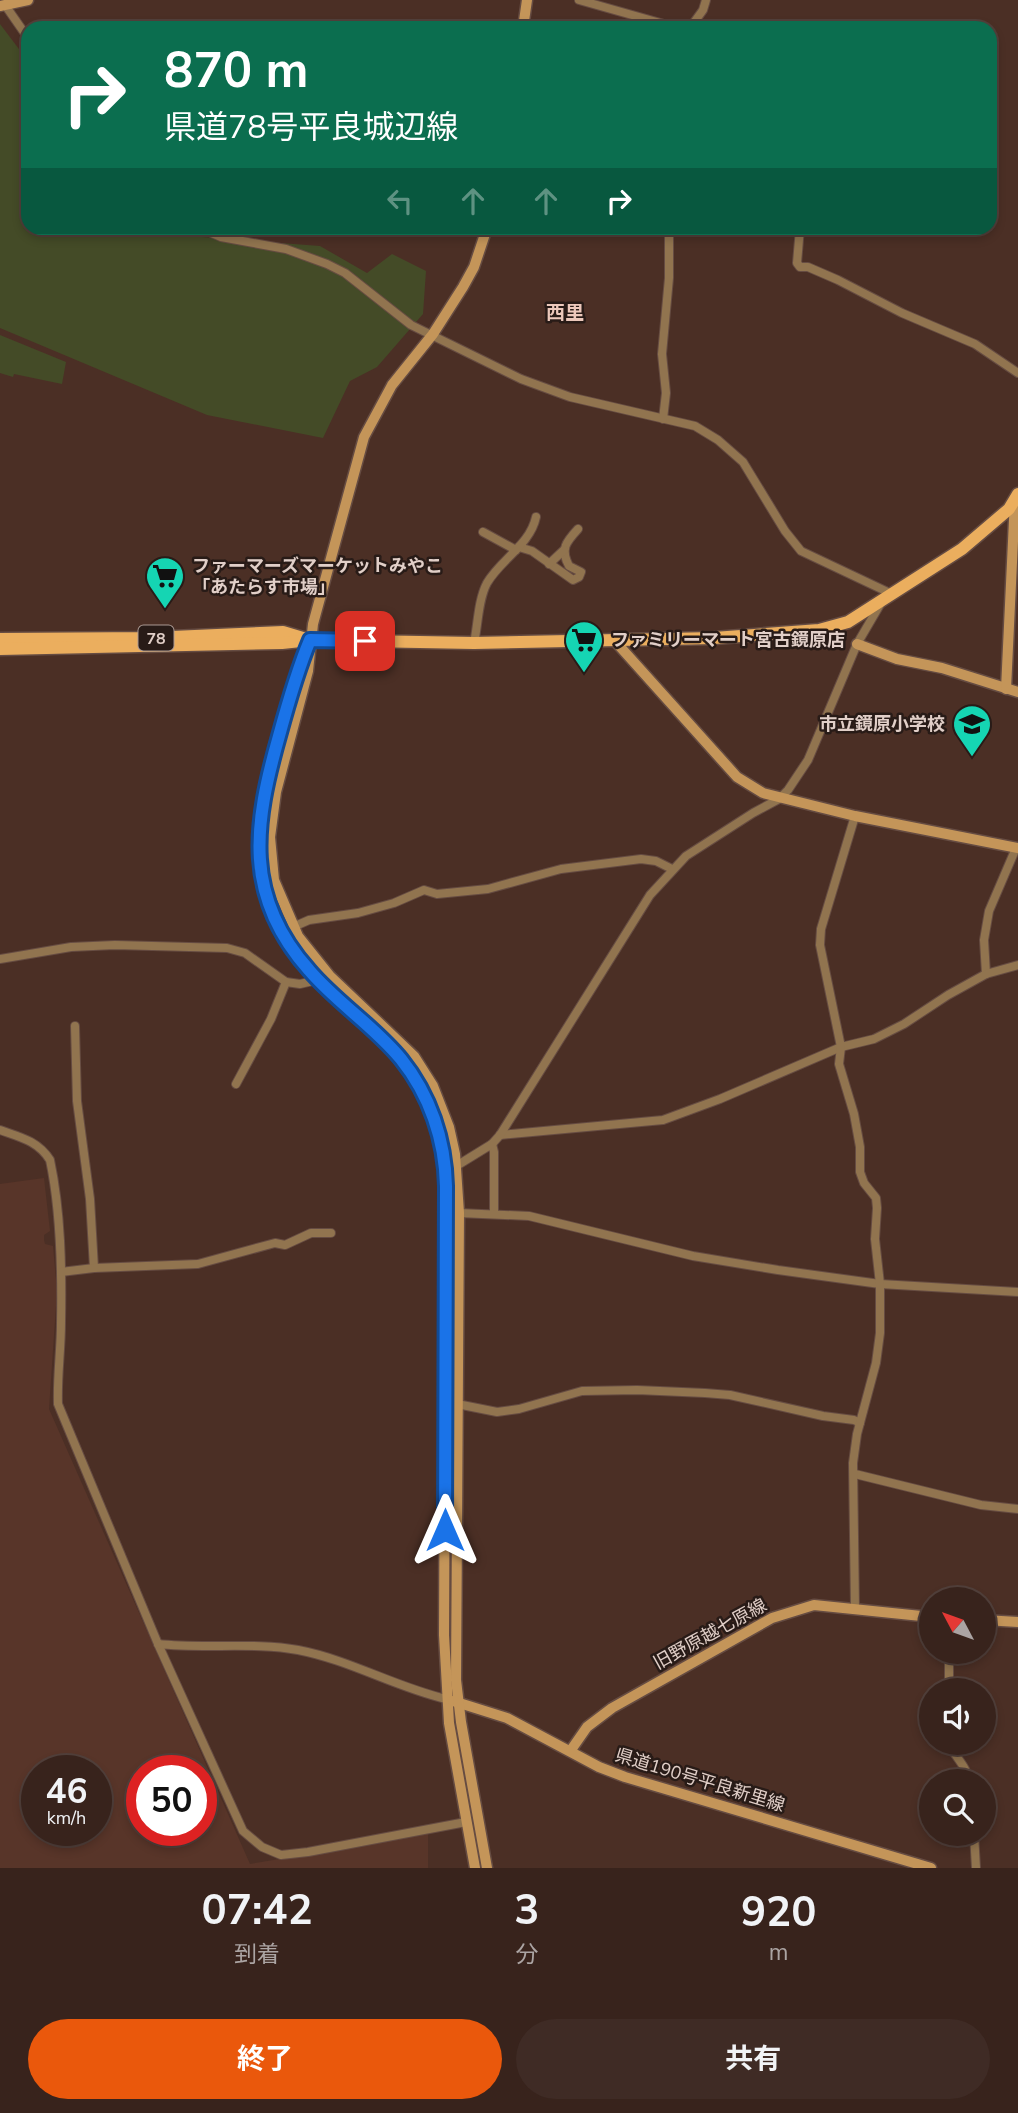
<!DOCTYPE html>
<html lang="ja">
<meta charset="utf-8">
<style>
:root{--surface:#38231c;--page:#3f2b25;--text:#f1f3f6;--muted:#aba4a3;--line:#52403b;--accent:#ea580c}
body{margin:0;font-family:"Nunito Sans","Noto Sans JP",sans-serif;background:var(--page);color:var(--text);height:100vh;display:flex;flex-direction:column;font-size:26px;white-space:nowrap}
*{box-sizing:border-box;margin:0}
p{font-size:23px;color:var(--muted)}
.icon{flex:none;width:38px;height:38px;fill:none;stroke:currentColor;stroke-width:2;stroke-linecap:round;stroke-linejoin:round}
.map{position:relative;height:1868px;overflow:hidden}
.sheet{display:flex;flex-direction:column;background:var(--surface);flex:1}
.sheet>*{flex:none}
.hud{position:absolute;left:21px;top:21px;width:976px;height:214px;border-radius:21px;box-shadow:0 4px 10px #0003,0 0 0 2px var(--line);background:#0b6e4f;color:#fff;overflow:hidden}
.needle{width:46px;rotate:311deg}
.controls{position:absolute;left:919px;top:1587px;display:grid;gap:14px}
.controls a{display:grid;place-items:center;width:77px;height:77px;border-radius:50%;background:var(--surface);box-shadow:0 4px 10px #0003,0 0 0 2px var(--line);font-size:35px}
.speed{position:absolute;left:21px;top:1755px;display:flex;gap:14px;font-size:35px;font-weight:700;text-align:center}
.speed>*{display:grid;place-content:center;width:91px;height:91px;border-radius:50%;background:var(--surface);box-shadow:0 4px 10px #0003,0 0 0 2px var(--line);line-height:1}
.speed small{font-size:18px;font-weight:400}
.speed .limit{border:10px solid #d22;background:#fff;color:#111}
.pin{position:absolute;display:grid;place-items:center;width:60px;height:60px;color:#fff;margin:-30px;border-radius:14px;box-shadow:0 4px 10px #0006}
.me{position:absolute;width:77px;margin:-38px;rotate:0deg;stroke-linejoin:round;filter:drop-shadow(0 0 5px #0008)}
.turn{display:flex;align-items:center;gap:24px;height:147px;padding:0 28px;font-size:32px}
.turn .icon{width:91px;height:91px;stroke-width:2.5}
.turn b{display:block;font-size:49px;line-height:60px}
.lanes{display:flex;align-items:center;height:66px;padding:0 28px;background:#0003;justify-content:center;gap:35px;direction:ltr}
.lanes .off{opacity:.35}
.eta{display:flex;justify-content:space-evenly;align-items:center;height:119px;text-align:center}
.eta b{font-size:42px;font-weight:700;line-height:49px}
.cta{display:flex;gap:14px;margin-top:auto;padding:14px 28px}
.cta a{flex:1;height:80px;border-radius:42px;background:var(--accent);color:#fff;font-size:28px;font-weight:700;line-height:80px;text-align:center}
.cta a+a{background:var(--page);color:var(--text)}
.map>svg:first-child{display:block}
.built{fill:#583529;fill-rule:evenodd}
.green{fill:#444b27}
.lines{fill:none;stroke-linecap:round;stroke-linejoin:round}
.street-casing{stroke:#664c42;stroke-width:10}
.secondary-casing{stroke:#664c42;stroke-width:13}
.primary-casing{stroke:#664c42;stroke-width:15}
.street{stroke:#91744f;stroke-width:8}
.secondary{stroke:#c49559;stroke-width:10}
.primary{stroke:#ebae5e;stroke-width:12}
.route-casing{stroke:#114b97;stroke-width:18}
.route{stroke:#1a73e8;stroke-width:12}
.labels{text-anchor:middle;stroke-width:5;stroke-linejoin:round;paint-order:stroke}
.shield{fill:#281b17;stroke:#aa9993;stroke-width:2}
.shield-label{font-size:16px;font-weight:bold;fill:#e1cfc8}
.poi-label{font-size:18px;font-weight:bold;fill:#e1cfc8;stroke:#281b17;text-anchor:start}
.street-label{font-size:18px;fill:#e1cfc8;stroke:#281b17}
.neighbourhood-label{font-size:19px;font-weight:bold;fill:#ecc8bb;stroke:#281b17}
</style>
<div class="map">
<svg width="1018" height="1868" viewBox="0 0 1018 1868">
<rect width="100%" height="100%" fill="#4b2f25"/>
<path class="built" d="M44 1178 50 1231 44 1235V1240L45 1244 53 1246 57 1291 49 1409 250 1864 428 1834V1868H0V1184ZM37 1771H96V1830H37ZM142 1771H201V1830H142Z"/>
<g class="green">
<polygon points="0,24 28,61 28,228 187,228 202,237 320,246 367,273 392,254 426,271 423,314 377,367 350,381 323,438 207,415 0,328"/>
<polygon points="0,335 66,362 62,384 14,374 13,377 0,373"/>
</g>
<g class="lines">
<defs>
<g id="street">
<polyline points="579,0 678,28"/>
<polyline points="5,5 28,38"/>
<polyline points="690,28 703,10 706,0"/>
<polyline points="200,228 221,237 286,249 327,264 345,273 411,325 521,379 570,397 695,426 718,440 743,462 785,531 801,551 892,594"/>
<polyline points="800,228 797,263 800,267 808,267 838,280 902,313 975,344 1018,373"/>
<polyline points="663,419 666,393 662,354 669,278 669,228"/>
<polyline points="483,532 516,550"/>
<path d="M519 547 532 551 573 580 579 577 581 572 569 566C560 549 566 542 578 529"/>
<polyline points="549,564 564,550"/>
<path d="M474 643C478 625 478 600 487 583 501 559 530 545 536 517"/>
<polyline points="293,927 309,920 358,913 394,903 424,890 437,894 488,889 561,869 641,859 656,861 672,869"/>
<polyline points="0,959 71,947 115,945 227,948 245,953 286,982 300,984 317,980"/>
<polyline points="986,974 984,940 989,911 1016,848"/>
<polyline points="75,1026 77,1101 90,1199 94,1268"/>
<polyline points="236,1084 271,1019 286,982"/>
<path d="M0 1130C20 1137 38 1141 50 1160 61 1212 62 1269 61 1323 61 1350 57 1376 58 1404L158 1644 243 1831 262 1847 281 1855 308 1852 466 1822"/>
<polyline points="500,1135 663,1120 720,1099 841,1047 874,1039 904,1024 948,995 986,974 1018,965"/>
<polyline points="492,1144 494,1152 494,1213"/>
<polyline points="453,1168 492,1144 500,1135 650,895 686,856 753,813 779,799 788,790 808,760 857,644 881,603"/>
<polyline points="459,1213 529,1216 693,1256 778,1270 880,1284 1018,1292"/>
<polyline points="61,1272 94,1268 198,1264 275,1243 285,1245 311,1233 331,1233"/>
<polyline points="457,1404 497,1412 519,1409 582,1391 637,1390 705,1393 730,1395 823,1416 854,1420 860,1423"/>
<polyline points="855,1474 981,1505 1018,1509"/>
<polyline points="855,1609 853,1463 857,1434 876,1363 880,1333 880,1284 875,1239 877,1208 876,1198 864,1183 860,1172 860,1147 854,1114 839,1064 841,1047 820,945 821,929 855,816"/>
<path d="M158 1644C204 1649 255 1642 298 1650 350 1660 395 1687 446 1699"/>
<polyline points="949,1690 949,1652"/>
<path d="M949 1743C954 1757 967 1765 969 1782"/>
<polyline points="974,1834 976,1868"/>
</g>
<g id="secondary">
<polyline points="0,6 28,0"/>
<polyline points="523,28 527,0"/>
<polyline points="614,640 737,777 763,793 855,816 1018,848"/>
<polyline points="857,644 897,659 942,668 1018,692"/>
<path d="M306 649C294 677 287 706 279 735 255 823 243 896 308 970 332 997 360 1019 386 1043 425 1080 445 1133 446 1186L444 1635 449 1723 475 1868"/>
<polyline points="1006,689 1015,499"/>
<polyline points="984,1620 1018,1622"/>
<polyline points="453,1701 507,1718 599,1767 625,1777 931,1868"/>
<polyline points="571,1750 587,1727 612,1708 772,1618 814,1605 931,1617"/>
<polyline points="487,1868 461,1722 456,1680 459,1213 455,1154 449,1127 433,1086 414,1056 330,976 298,936 274,880 270,837 276,792 308,671 313,624 364,437 392,385 433,334 463,287 474,267 487,228"/>
</g>
<g id="primary">
<polyline points="0,639 150,638 283,632 303,638"/>
<polyline points="0,649 282,643 310,640 474,643 714,638 819,630 848,622 962,549 1009,509 1018,494"/>
</g>
</defs>
<use href="#street" class="street-casing"/>
<use href="#secondary" class="secondary-casing"/>
<use href="#primary" class="primary-casing"/>
<use href="#street" class="street"/>
<use href="#secondary" class="secondary"/>
<use href="#primary" class="primary"/>
</g>
<g class="lines">
<defs>
<path id="route" d="M365 641 310 640C297 671 288 703 279 736 254 824 243 896 309 970 336 1002 374 1026 401 1059 430 1095 445 1140 446 1186L445 1530"/>
</defs>
<use href="#route" class="route-casing"/>
<use href="#route" class="route"/>
</g>
<defs>
<symbol id="supermarket-pin" viewBox="-11 -11 22 30"><path d="M0 17L-7.5 6A9.5 9.5 0 1 1 7.5 6Z" fill="#15d5b3" stroke="#281b17"/><path d="M-6-5.5h2.5l.6 2H6L4.5 2H-2.5L-4.4-4H-6ZM-1.5 3.2a1.3 1.3 0 1 0 .1 0ZM3 3.2a1.3 1.3 0 1 0 .1 0Z" fill="#111"/></symbol>
<symbol id="school-pin" viewBox="-11 -11 22 30"><path d="M0 17L-7.5 6A9.5 9.5 0 1 1 7.5 6Z" fill="#15d5b3" stroke="#281b17"/><path d="M0-5L7-2L0 1L-7-2ZM-4 1L0 2.5L4 1V4Q0 6-4 4Z" fill="#111"/></symbol>
</defs>
<g fill-rule="evenodd">
<use href="#supermarket-pin" x="143" y="554" width="44" height="60"/>
<use href="#supermarket-pin" x="562" y="618" width="44" height="60"/>
<use href="#school-pin" x="950" y="702" width="44" height="60"/>
</g>
<g class="labels">
<rect class="shield" x="138.5" y="625.5" width="35" height="25" rx="5"/>
<g class="shield-label">
<text x="156" y="644">78</text>
</g>
<g class="poi-label">
<text x="192" y="572">ファーマーズマーケットみやこ<tspan x="192" dy="21">「あたらす市場」</tspan></text>
<text x="611" y="646">ファミリーマート宮古鏡原店</text>
<text x="945" y="730" text-anchor="end">市立鏡原小学校</text>
</g>
<g class="street-label">
<text transform="translate(710 1634) rotate(-29)" y="6">旧野原越七原線</text>
<text transform="translate(700 1780) rotate(17)" y="6">県道190号平良新里線</text>
</g>
<g class="neighbourhood-label">
<text x="565" y="319">西里</text>
</g>
</g>
</svg>
<div class="controls">
<a><svg class="needle" viewBox="-14 -14 28 28"><path d="M0-13l5 13h-10z" fill="#e53935"/><path d="M0 13l5-13h-10z" fill="#aba4a3"/></svg></a>
<a><svg class="icon" aria-label="sound" viewBox="0 0 24 24"><path d="M4 9h4l5-4v14l-5-4H4zM17 9q2 3 0 6"/></svg></a>
<a><svg class="icon" aria-label="search" viewBox="0 0 24 24"><circle cx="10" cy="10" r="6"/><path d="M15 15l6 6"/></svg></a>
</div>
<div class="speed"><div>46<small>km/h</small></div><div class="limit">50</div></div>
<div class="pin" style="left:365px;top:641px;background:#d93025"><svg class="icon" aria-label="arrive" viewBox="0 0 24 24"><path d="M6 21V4h12l-3 4 3 4H6"/></svg></div>
<svg class="me" style="left:445px;top:1530px" viewBox="-20 -20 40 40"><path d="M0-17L14 15 0 8-14 15z" fill="#1a73e8" stroke="#fff" stroke-width="4"/></svg>
<div class="hud">
<div class="turn"><svg class="icon" aria-label="right" viewBox="0 0 24 24"><path d="M7 20v-9h11M14 6l5 5-5 5"/></svg><div><b>870 m</b>県道78号平良城辺線</div></div>
<div class="lanes"><svg class="icon off" aria-label="left" viewBox="0 0 24 24"><path d="M17 20v-9H6M10 6l-5 5 5 5"/></svg><svg class="icon off" aria-label="ahead" viewBox="0 0 24 24"><path d="M12 20V5M6 11l6-6 6 6"/></svg><svg class="icon off" aria-label="ahead" viewBox="0 0 24 24"><path d="M12 20V5M6 11l6-6 6 6"/></svg><svg class="icon" aria-label="right" viewBox="0 0 24 24"><path d="M7 20v-9h11M14 6l5 5-5 5"/></svg></div>
</div>
</div>
<section class="sheet">
<div class="eta">
<div><b>07:42</b><p>到着</p></div>
<div><b>3</b><p>分</p></div>
<div><b>920</b><p>m</p></div>
</div>
<div class="cta"><a>終了</a><a>共有</a></div>
</section>
